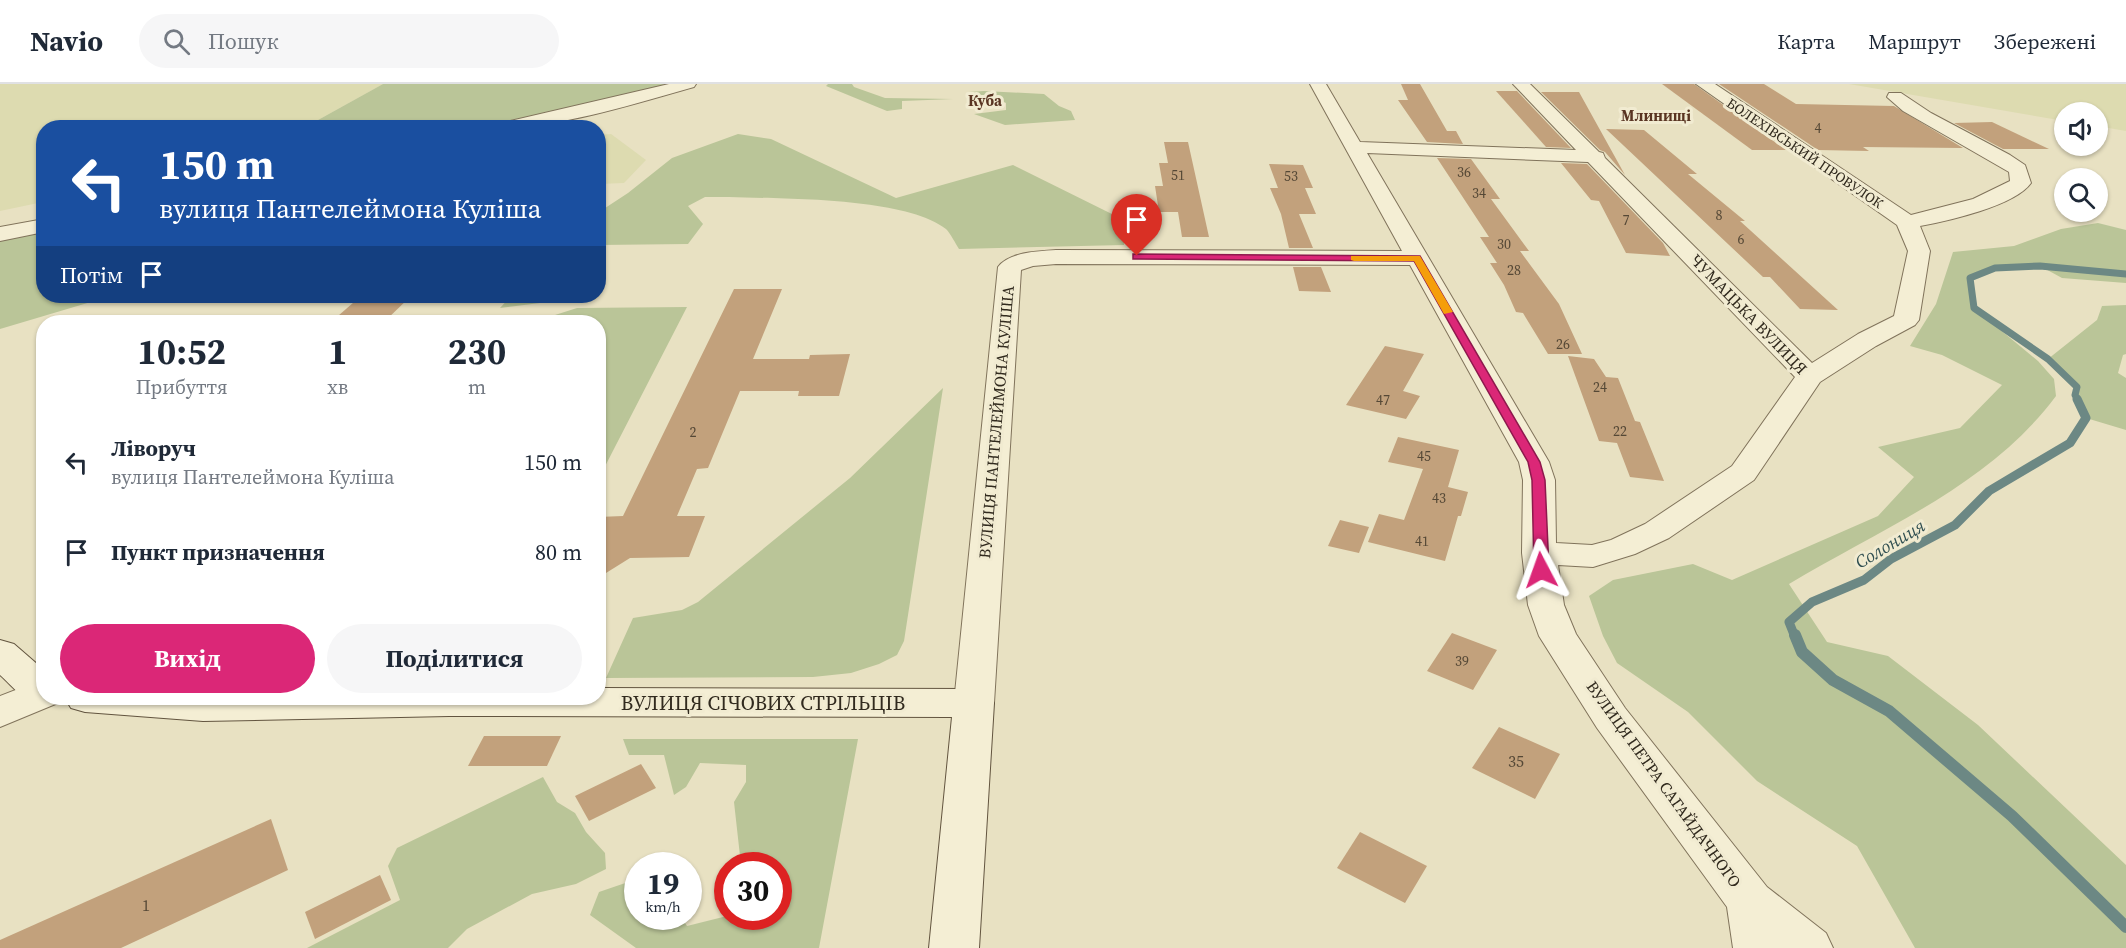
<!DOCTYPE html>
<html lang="uk">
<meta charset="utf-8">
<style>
:root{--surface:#fff;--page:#f6f6f7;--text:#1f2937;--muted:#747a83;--line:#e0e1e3;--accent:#db2777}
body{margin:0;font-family:"Source Serif 4",serif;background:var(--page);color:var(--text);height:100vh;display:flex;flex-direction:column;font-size:22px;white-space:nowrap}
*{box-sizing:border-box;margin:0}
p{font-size:20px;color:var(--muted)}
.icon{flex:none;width:33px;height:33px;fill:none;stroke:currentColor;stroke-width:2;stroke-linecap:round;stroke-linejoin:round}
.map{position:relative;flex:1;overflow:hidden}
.sheet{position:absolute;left:36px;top:231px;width:570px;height:390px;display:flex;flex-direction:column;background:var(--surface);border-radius:24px;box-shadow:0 2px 4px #0004}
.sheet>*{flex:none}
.top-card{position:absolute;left:36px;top:36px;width:570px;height:183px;border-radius:24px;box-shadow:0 2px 4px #0004;background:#1a4fa0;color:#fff;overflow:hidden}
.buttons{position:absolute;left:2054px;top:18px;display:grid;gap:12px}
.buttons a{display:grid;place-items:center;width:54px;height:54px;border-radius:50%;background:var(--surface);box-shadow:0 2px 4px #0004;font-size:30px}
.speed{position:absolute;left:624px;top:768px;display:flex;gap:12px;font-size:30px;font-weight:700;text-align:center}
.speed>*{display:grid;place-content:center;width:78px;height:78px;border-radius:50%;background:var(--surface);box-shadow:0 2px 4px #0004;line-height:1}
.speed small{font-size:15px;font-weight:400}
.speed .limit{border:9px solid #d22;background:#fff;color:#111}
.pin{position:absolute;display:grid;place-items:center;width:51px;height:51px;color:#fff;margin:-62px -26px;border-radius:50% 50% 50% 0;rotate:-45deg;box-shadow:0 0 6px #0007}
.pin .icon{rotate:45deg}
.me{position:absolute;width:66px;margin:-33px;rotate:356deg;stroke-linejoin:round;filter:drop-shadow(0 0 4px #0008)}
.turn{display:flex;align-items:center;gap:21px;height:126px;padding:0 24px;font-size:27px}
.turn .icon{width:78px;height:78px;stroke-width:2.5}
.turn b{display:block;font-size:42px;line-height:51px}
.then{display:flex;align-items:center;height:57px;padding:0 24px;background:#0003;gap:12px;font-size:22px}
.eta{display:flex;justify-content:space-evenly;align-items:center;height:102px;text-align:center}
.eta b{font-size:36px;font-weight:700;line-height:42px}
.cta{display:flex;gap:12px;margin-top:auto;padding:12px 24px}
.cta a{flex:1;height:69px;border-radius:36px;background:var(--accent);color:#fff;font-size:24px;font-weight:700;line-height:69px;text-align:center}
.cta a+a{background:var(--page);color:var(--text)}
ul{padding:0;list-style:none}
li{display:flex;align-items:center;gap:18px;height:90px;padding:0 24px}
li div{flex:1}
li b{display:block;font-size:22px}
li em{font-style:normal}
header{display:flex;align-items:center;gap:36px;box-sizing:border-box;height:84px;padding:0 30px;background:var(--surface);border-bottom:2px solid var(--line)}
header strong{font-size:28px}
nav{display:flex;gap:33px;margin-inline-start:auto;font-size:21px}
.search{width:420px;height:54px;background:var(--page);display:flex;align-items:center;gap:15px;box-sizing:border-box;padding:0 21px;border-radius:33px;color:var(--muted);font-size:22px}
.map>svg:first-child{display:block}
.farmland{fill:#dddbb0}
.green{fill:#bac598}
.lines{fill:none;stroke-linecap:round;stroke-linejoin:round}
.stream-far2{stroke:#6c8884;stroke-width:7}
.stream-far1{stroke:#6c8884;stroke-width:9}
.stream{stroke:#6c8884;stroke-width:12}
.building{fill:#c2a17c}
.street-casing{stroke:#80735b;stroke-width:2}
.secondary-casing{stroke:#62543f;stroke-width:2}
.street{fill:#f4eed4;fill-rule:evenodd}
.secondary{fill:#f4eed4;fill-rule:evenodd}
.route{fill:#db2777;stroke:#8e194d;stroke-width:1.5}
.slow{fill:#f59e0b}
.labels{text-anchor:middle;stroke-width:6;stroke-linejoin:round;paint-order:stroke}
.number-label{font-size:14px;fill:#554836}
.far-street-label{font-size:14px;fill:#312a1e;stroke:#f1ebd1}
.far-neighbourhood-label{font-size:15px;font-weight:bold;fill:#593422;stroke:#f1ebd1}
.street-label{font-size:16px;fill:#312a1e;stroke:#f1ebd1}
.near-number-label{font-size:16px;fill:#554836}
.water-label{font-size:18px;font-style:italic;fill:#2f4e50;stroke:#f1ebd1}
.near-street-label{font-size:20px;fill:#312a1e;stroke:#f1ebd1}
</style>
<header>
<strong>Navio</strong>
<div class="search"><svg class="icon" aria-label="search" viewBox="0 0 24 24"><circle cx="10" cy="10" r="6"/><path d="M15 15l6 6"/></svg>Пошук</div>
<nav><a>Карта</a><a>Маршрут</a><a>Збережені</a></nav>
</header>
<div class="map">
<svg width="2126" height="864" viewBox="0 0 2126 864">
<rect width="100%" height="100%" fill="#e8e1c2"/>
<g class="farmland">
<polygon points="0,0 383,0 318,36 322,43 44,44 43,118 0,127"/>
<polygon points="1849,0 2126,0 2126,47 2097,42 2097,28 2064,28 2064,37"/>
<polygon points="611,50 646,76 624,99 599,100 599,51"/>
</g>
<g class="green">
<polygon points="383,0 666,0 633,10 479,43 322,44 318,36"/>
<polygon points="828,0 852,0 854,3 885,14 953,15 902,17 902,25 887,27 826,2"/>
<polygon points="984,7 1044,10 1059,22 1071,27 1075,36 1005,41 974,30 1006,26 1006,19 998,15 971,16 969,8"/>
<path d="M738 50 771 55 896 114 1013 81 1126 137 1124 161 959 165C955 159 951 150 946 145 904 113 783 115 729 113H705L688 122 703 140 688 160 599 161V128L628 109 672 74Z"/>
<path d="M2098 139 2126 146V199L2062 194 2040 182 1995 184 1970 194 1974 224 2038 277 2054 295 2056 312C1989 402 1882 444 1789 500L1827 558 1888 572 1978 641 2126 781V864H1915L1857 762 1757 697 1688 628 1617 579 1603 552 1589 512 1613 496 1693 480 1732 496 1878 432 1914 393 1878 363 1960 344 2002 301 1942 271 1910 262 1936 220 1953 168 2014 162 2061 145Z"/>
<polygon points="43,145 44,212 111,212 0,245 0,154"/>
<polygon points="511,212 548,212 540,219 500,224"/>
<polygon points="2126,221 2126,270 2123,271 2118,289 2126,294 2126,346 2086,334 2075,311 2076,303 2048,275 2097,236 2102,222"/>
<polygon points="687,223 599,394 598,238 533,238 577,224"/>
<polygon points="943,304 904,557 897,571 879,580 851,589 813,593 606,594 633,534 682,526 698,518 850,394"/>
<polygon points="623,655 858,655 819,864 636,864 590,831 599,808 637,795 638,832 681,833 687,842 727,832 778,832 778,782 741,781 734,718 746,698 746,681 700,679 686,703 674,711 664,671 629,671"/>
<polygon points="543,693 557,718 575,729 586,748 605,769 606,785 576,800 532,810 467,845 448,864 307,864 400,816 388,782 397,764"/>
</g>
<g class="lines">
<polyline class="stream-far2" points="2078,316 2075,311 2077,303 2048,275 1974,224 1970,194 1995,184 2040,182 2126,190"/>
<polyline class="stream-far1" points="1795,553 1789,538 1812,518 1864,496 1891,475 1955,441 1989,407 2070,359 2086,334 2077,315"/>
<polyline class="stream" points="1795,551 1802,568 1833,596 1889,627 2012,732 2126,843"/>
</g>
<g class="building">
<polygon points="1401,0 1420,0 1447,47 1456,47 1463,60 1427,58 1398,16 1408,16"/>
<polygon points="1662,0 1694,0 1786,66 1752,66"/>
<polygon points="1719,0 1764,0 1796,20 1894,22 1963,64 1863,63 1869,67 1818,66"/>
<polygon points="1496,7 1517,7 1571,64 1546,63"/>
<polygon points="1541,8 1579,8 1625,91 1605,68 1600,66"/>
<polygon points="1992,38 2049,65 2003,65 1954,39"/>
<polygon points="1606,45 1644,46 1697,90 1688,90 1745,137 1740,137 1838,226 1800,225 1770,193 1763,193"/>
<polygon points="1164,58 1188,58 1209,153 1182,153 1178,128 1159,128 1155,102 1163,102 1159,79 1168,79"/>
<polygon points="1437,74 1471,75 1500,115 1491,115 1529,167 1520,167 1559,220 1582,270 1548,270 1523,229 1516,228 1504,201 1490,179 1497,179 1480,153 1489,153"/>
<polygon points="1561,79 1587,80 1663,159 1670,172 1626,169 1599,117 1591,116"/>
<polygon points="1269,80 1303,81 1313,104 1305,104 1316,130 1299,130 1313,164 1289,164 1281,130 1270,104 1278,104"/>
<polygon points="1293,183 1321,183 1331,208 1299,207"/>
<polygon points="734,205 782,205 753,275 809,275 810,271 850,270 839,312 798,312 799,307 740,307 708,384 697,385 677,432 705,432 689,473 630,474 598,494 598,433 623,432"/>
<polygon points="361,212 411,212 384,238 331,238"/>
<polygon points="1385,262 1424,270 1403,307 1420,312 1406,335 1346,321"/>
<polygon points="1568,272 1594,275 1606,293 1618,294 1635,337 1640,338 1664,397 1630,393 1617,359 1599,357"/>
<polygon points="1398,353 1459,366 1448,403 1468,408 1461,432 1458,432 1445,477 1368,458 1379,430 1404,436 1423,385 1388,378"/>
<polygon points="1340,436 1369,443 1359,469 1328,462"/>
<polygon points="1452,549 1497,566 1473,606 1427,587"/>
<polygon points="1499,643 1560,670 1535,715 1472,684"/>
<polygon points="484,652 561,652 547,682 468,682"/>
<polygon points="641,680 656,704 589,737 575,712"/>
<polygon points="271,735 288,786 121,864 0,864 0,856"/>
<polygon points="1360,748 1427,782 1405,819 1337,784"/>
<polygon points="380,791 391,816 315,855 305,828"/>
</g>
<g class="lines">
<defs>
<g id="street">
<path d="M669 0H696L694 3C629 21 561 44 493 44L502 39Z"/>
<path d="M1310 0H1326L1360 58 1576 66 1513 0H1530L1599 68 1603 69 1605 74 1812 279 1858 250 1894 232 1908 167 1897 141 1696 0H1715L1911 131 1973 115 2010 97 2009 88 1903 27 1887 13 1889 9H1901L1931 29 2010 71 2025 81 2031 99C2015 122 1947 137 1920 142L1930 167 1919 236 1915 241 1876 262 1820 298 1754 396 1669 454 1635 470 1593 483 1558 481 1564 521 1576 550 1625 624 1767 803 1826 849 1833 864H1733L1727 823 1597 644 1539 552 1528 521 1522 469 1523 396 1519 378 1410 181 1056 180 1033 182 1021 186 994 619 988 629 974 633 960 629 954 619 998 183C1009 168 1039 167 1056 166L1402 167ZM1367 69 1588 78 1795 293 1732 382 1645 440 1611 456 1592 461 1556 459 1555 396 1549 378Z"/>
<polygon points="44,135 44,148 0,157 0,143"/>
<polygon points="44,595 44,614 61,614 58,619 0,643 0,612"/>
</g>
<g id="secondary">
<path d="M0 556 14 560 44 586V614H61L58 618C29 627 20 609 0 591Z"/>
<polygon points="598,604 974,605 988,609 994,619 979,864 929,864 952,633 449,632 203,637 85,628 71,624 65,614 598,614"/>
</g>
</defs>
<use href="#street" class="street-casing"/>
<use href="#secondary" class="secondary-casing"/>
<use href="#street" class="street"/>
<use href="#secondary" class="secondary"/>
</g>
<polygon class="route" points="1133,170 1420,172 1540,378 1545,396 1549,486 1547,490 1536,490 1534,486 1532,396 1528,378 1414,177 1137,175 1133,175"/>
<polygon class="slow" points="1351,172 1420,172 1453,228 1444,230 1414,177 1354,177 1351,176"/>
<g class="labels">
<g class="number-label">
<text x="1818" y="49">4</text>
<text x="1464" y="93">36</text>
<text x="1178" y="96">51</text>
<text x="1291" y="97">53</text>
<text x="1479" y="114">34</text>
<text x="1719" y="136">8</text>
<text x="1626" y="141">7</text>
<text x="1741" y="160">6</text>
<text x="1504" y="165">30</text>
<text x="1514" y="191">28</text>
<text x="1563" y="265">26</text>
<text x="1600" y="308">24</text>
<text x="1383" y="321">47</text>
<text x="1620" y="352">22</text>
<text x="693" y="353">2</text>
<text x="1424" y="377">45</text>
<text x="1439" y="419">43</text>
<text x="1422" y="462">41</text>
<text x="1462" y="582">39</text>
</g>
<g class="far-street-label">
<text transform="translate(1805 69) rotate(34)" y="5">БОЛЕХІВСЬКИЙ ПРОВУЛОК</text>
</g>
<g class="far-neighbourhood-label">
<text x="985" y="22">Куба</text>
<text x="1656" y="37">Млинищі</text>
</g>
<g class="street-label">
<text transform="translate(1749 230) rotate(46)" y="6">ЧУМАЦЬКА ВУЛИЦЯ</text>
<text transform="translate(996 338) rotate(-85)" y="6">ВУЛИЦЯ ПАНТЕЛЕЙМОНА КУЛІША</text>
<text transform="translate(1664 700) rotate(54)" y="6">ВУЛИЦЯ ПЕТРА САГАЙДАЧНОГО</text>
</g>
<g class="near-number-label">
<text x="1516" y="683">35</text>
<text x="146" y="827">1</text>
</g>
<g class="water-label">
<text transform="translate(1890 460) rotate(-31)" y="6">Солониця</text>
</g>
<g class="near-street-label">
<text x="763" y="626">ВУЛИЦЯ СІЧОВИХ СТРІЛЬЦІВ</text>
</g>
</g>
</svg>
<div class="buttons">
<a><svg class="icon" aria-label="sound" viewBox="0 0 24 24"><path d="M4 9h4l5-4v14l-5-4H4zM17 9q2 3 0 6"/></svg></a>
<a><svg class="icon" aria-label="search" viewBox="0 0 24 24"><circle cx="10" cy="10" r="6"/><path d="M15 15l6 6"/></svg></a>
</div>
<div class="speed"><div>19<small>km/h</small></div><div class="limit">30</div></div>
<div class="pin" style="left:1137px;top:172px;background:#d93025"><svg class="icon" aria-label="arrive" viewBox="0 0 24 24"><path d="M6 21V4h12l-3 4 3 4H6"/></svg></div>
<svg class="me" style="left:1541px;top:486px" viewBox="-20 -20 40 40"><path d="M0-17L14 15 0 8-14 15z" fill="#db2777" stroke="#fff" stroke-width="4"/></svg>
<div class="top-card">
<div class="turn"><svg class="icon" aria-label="left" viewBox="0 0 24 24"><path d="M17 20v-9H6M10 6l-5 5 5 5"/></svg><div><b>150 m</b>вулиця Пантелеймона Куліша</div></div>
<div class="then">Потім<svg class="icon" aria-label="arrive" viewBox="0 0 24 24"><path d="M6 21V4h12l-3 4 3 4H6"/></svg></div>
</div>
<section class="sheet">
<div class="eta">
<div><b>10:52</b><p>Прибуття</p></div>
<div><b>1</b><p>хв</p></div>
<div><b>230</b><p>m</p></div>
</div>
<ul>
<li><svg class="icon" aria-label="left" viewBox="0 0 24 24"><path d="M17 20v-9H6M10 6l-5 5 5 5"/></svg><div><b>Ліворуч</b><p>вулиця Пантелеймона Куліша</p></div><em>150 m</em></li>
<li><svg class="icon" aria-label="arrive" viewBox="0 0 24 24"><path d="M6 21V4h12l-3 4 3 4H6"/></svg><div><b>Пункт призначення</b></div><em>80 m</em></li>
</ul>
<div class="cta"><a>Вихід</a><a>Поділитися</a></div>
</section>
</div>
